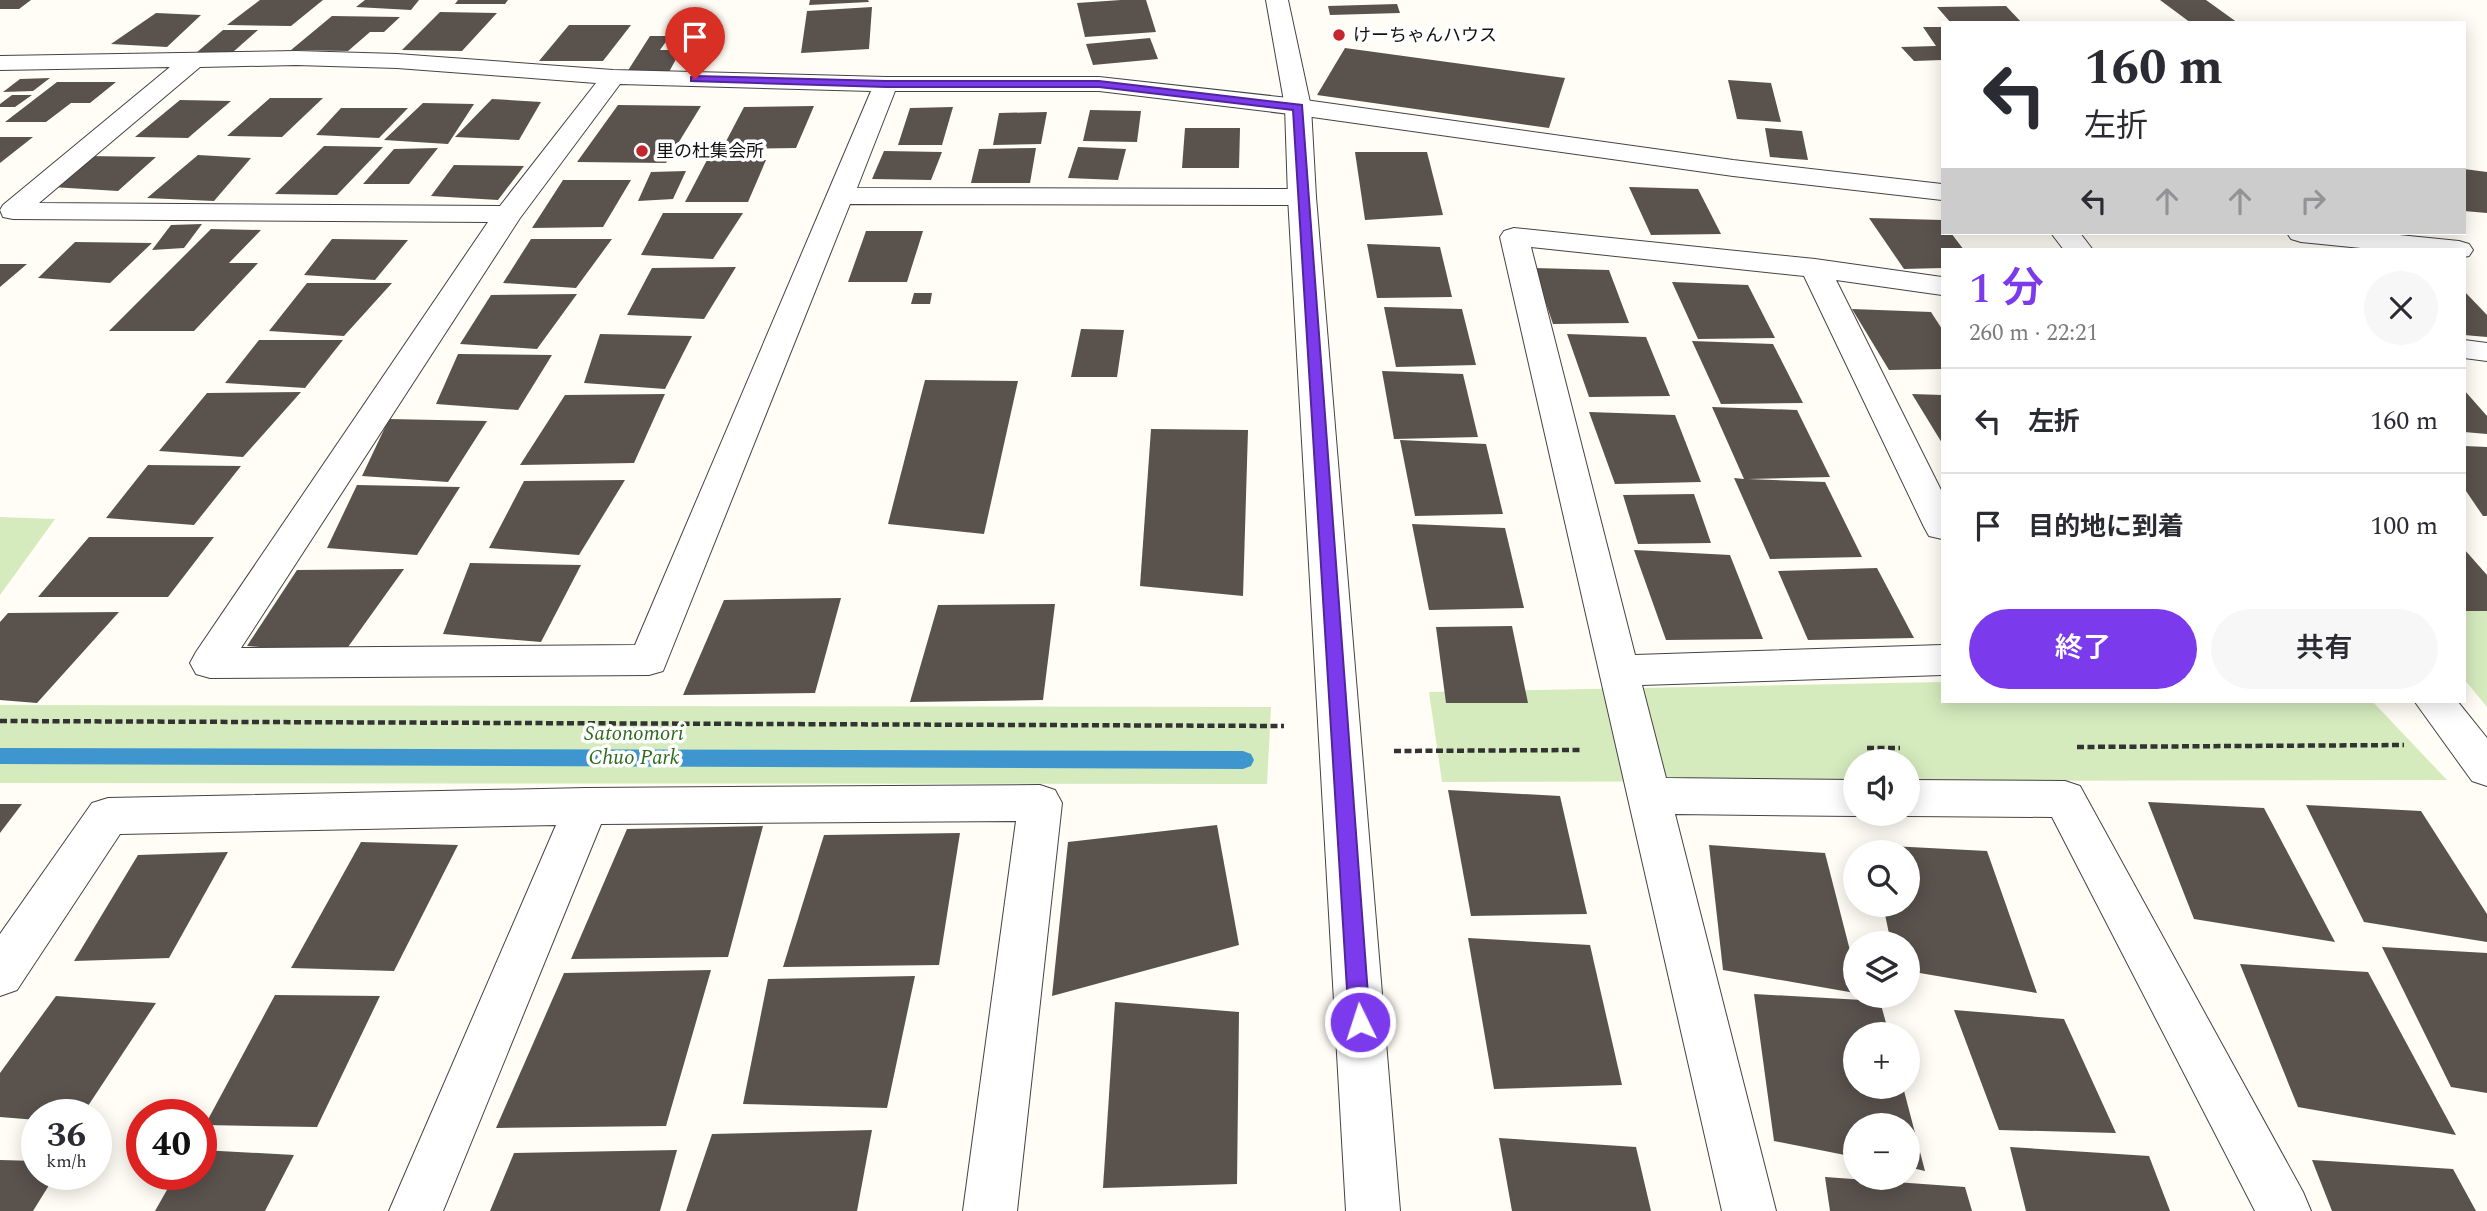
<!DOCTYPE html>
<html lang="ja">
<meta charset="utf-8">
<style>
:root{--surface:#fff;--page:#f7f7f7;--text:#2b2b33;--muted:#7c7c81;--line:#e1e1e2;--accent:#7c3aed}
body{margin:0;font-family:Spectral,"Noto Sans JP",serif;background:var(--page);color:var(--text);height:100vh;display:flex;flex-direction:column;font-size:26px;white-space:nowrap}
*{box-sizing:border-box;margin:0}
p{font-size:23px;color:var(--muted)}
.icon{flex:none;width:38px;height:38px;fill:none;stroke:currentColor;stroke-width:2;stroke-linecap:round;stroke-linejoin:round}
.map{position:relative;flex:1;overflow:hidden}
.side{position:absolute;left:1941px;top:248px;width:525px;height:455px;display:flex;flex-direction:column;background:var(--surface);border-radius:0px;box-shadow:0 4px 18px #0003}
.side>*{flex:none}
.banner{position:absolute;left:1941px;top:21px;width:525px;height:214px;border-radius:0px;box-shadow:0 4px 18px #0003;background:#fff;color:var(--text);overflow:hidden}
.buttons{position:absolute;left:1843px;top:749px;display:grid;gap:14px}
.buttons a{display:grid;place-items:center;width:77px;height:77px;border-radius:50%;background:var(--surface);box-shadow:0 4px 18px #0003;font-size:35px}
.speed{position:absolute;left:21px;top:1099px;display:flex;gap:14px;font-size:35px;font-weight:700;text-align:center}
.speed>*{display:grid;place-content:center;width:91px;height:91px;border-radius:50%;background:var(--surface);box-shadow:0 4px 18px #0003;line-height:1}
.speed small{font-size:18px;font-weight:400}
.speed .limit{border:10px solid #d22;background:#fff;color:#111}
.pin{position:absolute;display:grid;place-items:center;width:60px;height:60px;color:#fff;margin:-72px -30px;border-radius:50% 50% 50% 0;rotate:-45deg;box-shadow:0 0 7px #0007}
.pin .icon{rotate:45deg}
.me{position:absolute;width:77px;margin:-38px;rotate:356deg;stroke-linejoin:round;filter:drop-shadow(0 0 5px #0008)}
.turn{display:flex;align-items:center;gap:24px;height:147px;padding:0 28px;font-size:32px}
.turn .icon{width:91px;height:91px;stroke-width:2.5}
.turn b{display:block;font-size:49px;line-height:60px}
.lanes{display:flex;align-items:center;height:66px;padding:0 28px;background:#0003;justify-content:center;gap:35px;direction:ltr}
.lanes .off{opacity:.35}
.round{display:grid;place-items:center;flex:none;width:74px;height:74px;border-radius:37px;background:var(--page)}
.overview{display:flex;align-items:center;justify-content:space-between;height:119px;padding:0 28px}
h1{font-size:42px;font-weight:600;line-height:52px;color:var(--accent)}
.action{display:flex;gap:14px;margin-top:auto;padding:14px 28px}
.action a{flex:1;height:80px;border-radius:42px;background:var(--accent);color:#fff;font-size:28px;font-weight:600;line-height:80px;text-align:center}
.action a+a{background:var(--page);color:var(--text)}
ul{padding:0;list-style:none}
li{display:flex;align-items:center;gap:21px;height:105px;padding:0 28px;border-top:2px solid var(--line)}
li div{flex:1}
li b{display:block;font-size:26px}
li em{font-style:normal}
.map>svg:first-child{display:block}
.green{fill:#d5ebbd}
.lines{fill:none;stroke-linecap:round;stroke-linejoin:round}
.stream{fill:#3f96cf;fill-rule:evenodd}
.building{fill:#5a524d}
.minor-casing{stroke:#444;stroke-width:2}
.tertiary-casing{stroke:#444;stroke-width:2}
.path{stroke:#333;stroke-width:4.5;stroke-dasharray:7 3.5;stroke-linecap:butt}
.minor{fill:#fff;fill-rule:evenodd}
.tertiary{fill:#fff;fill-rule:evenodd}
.route{fill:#7c3aed;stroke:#51269a;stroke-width:2}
.poi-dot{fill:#c4262e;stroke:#fff;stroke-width:2.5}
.labels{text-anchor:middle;stroke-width:7;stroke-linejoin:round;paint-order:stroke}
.far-poi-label{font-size:18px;fill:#111;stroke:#fff;text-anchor:start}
.park-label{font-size:21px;font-style:italic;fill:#2f6b1f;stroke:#fff}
</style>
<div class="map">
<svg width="2487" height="1211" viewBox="0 0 2487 1211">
<rect width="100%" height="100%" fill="#fffdf5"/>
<g class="green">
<polygon points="0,517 55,519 0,595"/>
<polygon points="2487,601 2487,707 2464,679 2464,602"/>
<polygon points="1942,682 1942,702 2373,702 2447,780 1908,781 1908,761 1855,761 1855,781 1442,782 1429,692"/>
<polygon points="0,705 1271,707 1267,784 0,783"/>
</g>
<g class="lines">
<polygon class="stream" points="0,748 1243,751 1251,754 1254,760 1251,766 1243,769 0,764"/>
</g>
<g class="building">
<polygon points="0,0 31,0 19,9 0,9"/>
<polygon points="260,0 323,0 291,26 227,25"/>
<polygon points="365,0 419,0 411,10 356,7"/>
<polygon points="458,0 508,0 505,4 455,4"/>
<polygon points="810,0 868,0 869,2 809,5"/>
<polygon points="1121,0 1146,0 1156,32 1085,37 1077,3"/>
<polygon points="2160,0 2206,0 2238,23 2191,23"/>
<polygon points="1397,4 1400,13 1330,15 1328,6"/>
<polygon points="2006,6 2022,23 1951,23 1937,7"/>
<polygon points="872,7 869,49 801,53 807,11"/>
<polygon points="440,12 497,13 462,51 402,50"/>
<polygon points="156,13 201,15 167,47 111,44"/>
<polygon points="332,16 400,17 384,32 370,32 348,51 291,50"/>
<polygon points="569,25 631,25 603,61 539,61"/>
<polygon points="1923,27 1942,27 1942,60 1914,61 1901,47 1936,46"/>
<polygon points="223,30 258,30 233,52 196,53"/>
<polygon points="650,36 670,36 660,50 681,50 669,72 627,72"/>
<polygon points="1150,38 1158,59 1093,65 1086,44"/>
<polygon points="1345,48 1565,78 1549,128 1317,95"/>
<polygon points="50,78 33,91 3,92 20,79"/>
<polygon points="1728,80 1771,83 1781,122 1737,119"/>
<polygon points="57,82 116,82 90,103 71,103 46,122 5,122"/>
<polygon points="12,95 32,95 15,107 0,107 0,104"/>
<polygon points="270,98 323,98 282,137 227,136"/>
<polygon points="492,99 541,102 519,140 455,137"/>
<polygon points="180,100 231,101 188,138 135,137"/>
<polygon points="423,103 474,104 448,144 384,140"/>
<polygon points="618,105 701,106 666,163 577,162"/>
<polygon points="814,106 796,148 722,149 744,107"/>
<polygon points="953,107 942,145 898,145 910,108"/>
<polygon points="341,108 408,108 379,138 316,135"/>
<polygon points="1090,110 1141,111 1137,142 1083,141"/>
<polygon points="1047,112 1041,144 993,145 999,113"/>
<polygon points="1185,128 1240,128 1239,168 1182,168"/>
<polygon points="1765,128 1802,131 1808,160 1770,157"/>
<polygon points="0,137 33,137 0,163"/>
<polygon points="324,146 383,147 337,195 275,194"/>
<polygon points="1078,147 1126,149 1118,180 1068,178"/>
<polygon points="438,148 409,184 363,184 394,149"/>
<polygon points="1036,148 1030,183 971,183 979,149"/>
<polygon points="884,151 942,152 931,180 872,179"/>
<polygon points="1355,152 1427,152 1443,215 1365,220"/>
<polygon points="198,155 251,158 214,201 147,198"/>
<polygon points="86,156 156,157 118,191 52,187"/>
<polygon points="707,160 766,160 748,202 685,202"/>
<polygon points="454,165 524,166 498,200 431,196"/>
<polygon points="2464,169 2487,172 2487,213 2464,211"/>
<polygon points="686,171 673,199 638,201 651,172"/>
<polygon points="563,180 631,180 603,227 532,228"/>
<polygon points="1629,187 1698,189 1721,234 1651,235"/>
<polygon points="663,213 743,213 713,259 641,255"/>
<polygon points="1869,218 1942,220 1942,233 1951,233 1964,250 1942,250 1942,268 1904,269"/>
<polygon points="202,224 184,248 152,250 171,225"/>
<polygon points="211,229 261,230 229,263 258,263 194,331 109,331"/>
<polygon points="866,231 923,231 907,282 848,282"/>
<polygon points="332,239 408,240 375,280 304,275"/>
<polygon points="531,239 612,239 576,288 503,283"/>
<polygon points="75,242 152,243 110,283 38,278"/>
<polygon points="1367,244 1440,247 1452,297 1377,298"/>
<polygon points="0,264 27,264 0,287"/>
<polygon points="736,267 704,319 627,315 652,268"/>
<polygon points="1534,268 1609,270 1629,323 1553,324"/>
<polygon points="1672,282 1748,285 1775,338 1698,339"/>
<polygon points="307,283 392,283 344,336 269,331"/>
<polygon points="2464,291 2487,315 2487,337 2464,335"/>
<polygon points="914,293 932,293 930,304 911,304"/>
<polygon points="577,294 537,349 460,344 491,295"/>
<polygon points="1384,307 1462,309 1476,365 1396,367"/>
<polygon points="1852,309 1931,312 1942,329 1942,369 1889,370"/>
<polygon points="1081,329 1124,330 1117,377 1071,377"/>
<polygon points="600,334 692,336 665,389 584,383"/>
<polygon points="1567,334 1646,337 1670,396 1589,397"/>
<polygon points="259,340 343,340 305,388 225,383"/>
<polygon points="1692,341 1773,344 1803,403 1721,404"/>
<polygon points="458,354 552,355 518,410 436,404"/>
<polygon points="1382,371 1463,374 1478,437 1394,439"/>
<polygon points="925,380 1018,381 984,534 888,524"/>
<polygon points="2464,390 2487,416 2487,434 2464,432"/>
<polygon points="301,392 243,457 159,451 207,393"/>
<polygon points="665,394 634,463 520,465 565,395"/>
<polygon points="1912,394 1942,395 1942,443"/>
<polygon points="1712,407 1797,410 1830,477 1748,479 1825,482 1862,557 1770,559 1734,478 1744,479"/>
<polygon points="1589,412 1675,415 1701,482 1615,484"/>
<polygon points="389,419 487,421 448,482 362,476"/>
<polygon points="1151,429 1248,430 1243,596 1140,586"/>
<polygon points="1400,440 1486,444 1503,514 1415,516"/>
<polygon points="2464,446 2487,447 2487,516 2483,516 2464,488"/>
<polygon points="148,465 241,466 194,525 106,518"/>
<polygon points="625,480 579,555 489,548 524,481"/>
<polygon points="357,485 460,487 417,555 327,548"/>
<polygon points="1694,494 1711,543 1638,544 1623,495"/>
<polygon points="1412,524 1505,528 1524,608 1429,610"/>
<polygon points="89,537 214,537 168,597 38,597"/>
<polygon points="2464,549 2487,575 2487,611 2464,611"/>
<polygon points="1634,550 1730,555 1763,639 1666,640"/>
<polygon points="470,563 581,565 541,642 443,634"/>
<polygon points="1877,568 1914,638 1808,640 1778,571"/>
<polygon points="404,569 343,654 247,646 297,570"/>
<polygon points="841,598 815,693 683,695 724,600"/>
<polygon points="1055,604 1043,700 910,702 938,605"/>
<polygon points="119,612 37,703 0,700 0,622 8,613"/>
<polygon points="1512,626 1528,703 1446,703 1436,627"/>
<polygon points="1448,790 1560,796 1587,914 1471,916"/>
<polygon points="2148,802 2264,808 2335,942 2194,919"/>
<polygon points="0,804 22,804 0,833"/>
<polygon points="2306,805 2421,811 2487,914 2487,942 2364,922"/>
<polygon points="1217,825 1239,945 1052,996 1068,842"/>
<polygon points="763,826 728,957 571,959 627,829"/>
<polygon points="960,833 939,965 783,967 824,835"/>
<polygon points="361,842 458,845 394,971 291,968"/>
<polygon points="1709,845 1825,853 1855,970 1855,993 1723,970"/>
<polygon points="1871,845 1987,851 2037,993 1908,971 1908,943 1891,943 1883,905 1908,905 1908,852 1872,852"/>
<polygon points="228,852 169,958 74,961 138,855"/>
<polygon points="1468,938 1590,945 1622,1085 1494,1089"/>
<polygon points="2382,947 2487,953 2487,1093 2451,1087"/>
<polygon points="2240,964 2368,972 2456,1135 2298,1107"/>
<polygon points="711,970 666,1126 496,1128 564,973"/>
<polygon points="915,976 887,1108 743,1104 768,979"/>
<polygon points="1754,994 1880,1001 1889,1034 1855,1034 1855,1087 1903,1087 1925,1171 1908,1167 1908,1125 1855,1125 1855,1157 1774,1141"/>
<polygon points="275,995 380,996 317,1127 205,1125"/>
<polygon points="56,996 156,1003 82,1115 37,1115 37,1120 0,1117 0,1073"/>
<polygon points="1115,1002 1239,1012 1237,1184 1103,1188"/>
<polygon points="1954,1010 2064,1019 2116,1133 1999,1130"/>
<polygon points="872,1130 857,1211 686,1211 712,1134"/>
<polygon points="1499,1138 1636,1147 1651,1211 1512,1211"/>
<polygon points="2010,1147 2149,1156 2170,1211 2026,1211"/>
<polygon points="201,1150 294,1155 265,1211 155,1211 176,1174 201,1174"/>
<polygon points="677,1150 660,1211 490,1211 514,1153"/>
<polygon points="0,1160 37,1161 37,1174 56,1174 33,1211 0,1211"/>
<polygon points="2312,1160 2453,1169 2476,1211 2332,1211"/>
<polygon points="1825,1177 1965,1187 1972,1211 1830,1211"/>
</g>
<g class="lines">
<defs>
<g id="minor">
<path d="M296 51 397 54 613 70 886 77H1099L1298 99 1733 160 1942 184V200L1733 176 1298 115 1099 91H895L857 188 1302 189 1312 191 1316 197 1312 203 1302 205 850 204 663 671 649 675 210 678 196 674 190 663 196 652 488 222 13 219 3 217 0 210 3 205 170 67 0 70V56ZM296 65 397 68 596 83 500 206 39 203 200 67ZM620 84 871 91 635 645 241 648 520 218Z"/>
<polygon points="1514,228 1815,259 1942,277 1942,295 1836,280 1942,492 1942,539 1929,536 1924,527 1804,276 1531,247 1635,655 1942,645 1942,675 1642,685 1666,778 1855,780 1855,814 1861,814 1855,816 1675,814 1776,1211 1722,1211 1500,237 1504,231"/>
<polygon points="2051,233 2080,233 2093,250 2064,250"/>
<polygon points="2287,233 2379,233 2459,241 2469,244 2473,250 2469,256 2464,257 2464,250 2381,250 2301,242 2291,239"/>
<polygon points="2464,340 2487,343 2487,361 2464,358"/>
<polygon points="2415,702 2458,702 2487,738 2487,786 2472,781"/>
<polygon points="1908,780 2065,781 2080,786 2303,1192 2311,1211 2255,1211 2052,817 1908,816 1902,814 1908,814"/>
<polygon points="1040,785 1055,790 1062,803 1017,1211 963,1211 1016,821 601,824 443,1211 389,1211 556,825 120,834 17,990 0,996 0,934 92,803 108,798 586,788"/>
</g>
<polygon id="tertiary" points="1266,0 1288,0 1311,107 1316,197 1400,1211 1346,1211 1288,197 1285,107"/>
</defs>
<use href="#minor" class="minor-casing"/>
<use href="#tertiary" class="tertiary-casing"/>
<g class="path">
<polyline points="0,721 1284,726"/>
<polyline points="2077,747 2404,745"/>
<polyline points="1867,748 1900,748"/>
<polyline points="1394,751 1581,750"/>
</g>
<use href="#minor" class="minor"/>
<use href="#tertiary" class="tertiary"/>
</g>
<polygon class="route" points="695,76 886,81 1099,81 1302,105 1370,1022 1367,1029 1360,1031 1352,1029 1349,1022 1293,110 1099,87 886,87 691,81 691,77"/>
<g class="poi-dot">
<circle cx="1339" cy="35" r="7"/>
<circle cx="642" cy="151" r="7"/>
</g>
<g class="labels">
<g class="far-poi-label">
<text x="1353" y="41">けーちゃんハウス</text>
<text x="656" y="157">里の杜集会所</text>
</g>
<g class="park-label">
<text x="634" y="740">Satonomori<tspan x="634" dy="24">Chuo Park</tspan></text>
</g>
</g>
</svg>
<div class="buttons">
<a><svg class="icon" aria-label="sound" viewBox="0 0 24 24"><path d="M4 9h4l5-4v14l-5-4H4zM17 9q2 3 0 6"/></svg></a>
<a><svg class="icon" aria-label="search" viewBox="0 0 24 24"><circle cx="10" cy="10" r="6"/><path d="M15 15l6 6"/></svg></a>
<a><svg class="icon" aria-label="layers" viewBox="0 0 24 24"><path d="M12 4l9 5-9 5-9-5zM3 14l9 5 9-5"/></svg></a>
<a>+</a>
<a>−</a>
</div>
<div class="speed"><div>36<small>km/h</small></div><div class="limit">40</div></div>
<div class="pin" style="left:695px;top:79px;background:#d93025"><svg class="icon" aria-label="arrive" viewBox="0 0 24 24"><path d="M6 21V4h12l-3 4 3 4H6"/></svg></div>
<svg class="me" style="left:1360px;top:1022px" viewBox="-20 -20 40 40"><circle r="17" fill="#7c3aed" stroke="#fff" stroke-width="3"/><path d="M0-11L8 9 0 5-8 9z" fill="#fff"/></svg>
<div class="banner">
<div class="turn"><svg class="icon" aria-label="left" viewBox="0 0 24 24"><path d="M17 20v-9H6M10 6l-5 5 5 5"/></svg><div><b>160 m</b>左折</div></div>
<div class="lanes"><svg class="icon" aria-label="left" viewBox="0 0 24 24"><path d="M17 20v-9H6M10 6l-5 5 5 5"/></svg><svg class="icon off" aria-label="ahead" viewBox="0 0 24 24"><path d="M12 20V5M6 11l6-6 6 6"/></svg><svg class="icon off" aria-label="ahead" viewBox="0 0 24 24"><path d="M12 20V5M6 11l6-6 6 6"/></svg><svg class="icon off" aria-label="right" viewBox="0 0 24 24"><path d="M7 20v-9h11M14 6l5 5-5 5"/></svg></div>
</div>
<section class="side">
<div class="overview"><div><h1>1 分</h1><p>260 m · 22:21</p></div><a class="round"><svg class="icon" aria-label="close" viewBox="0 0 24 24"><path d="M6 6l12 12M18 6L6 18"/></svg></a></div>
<ul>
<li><svg class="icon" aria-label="left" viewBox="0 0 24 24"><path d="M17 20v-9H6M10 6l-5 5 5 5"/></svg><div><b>左折</b></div><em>160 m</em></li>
<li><svg class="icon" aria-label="arrive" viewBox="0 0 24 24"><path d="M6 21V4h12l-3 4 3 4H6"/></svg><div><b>目的地に到着</b></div><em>100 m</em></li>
</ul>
<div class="action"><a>終了</a><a>共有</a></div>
</section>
</div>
